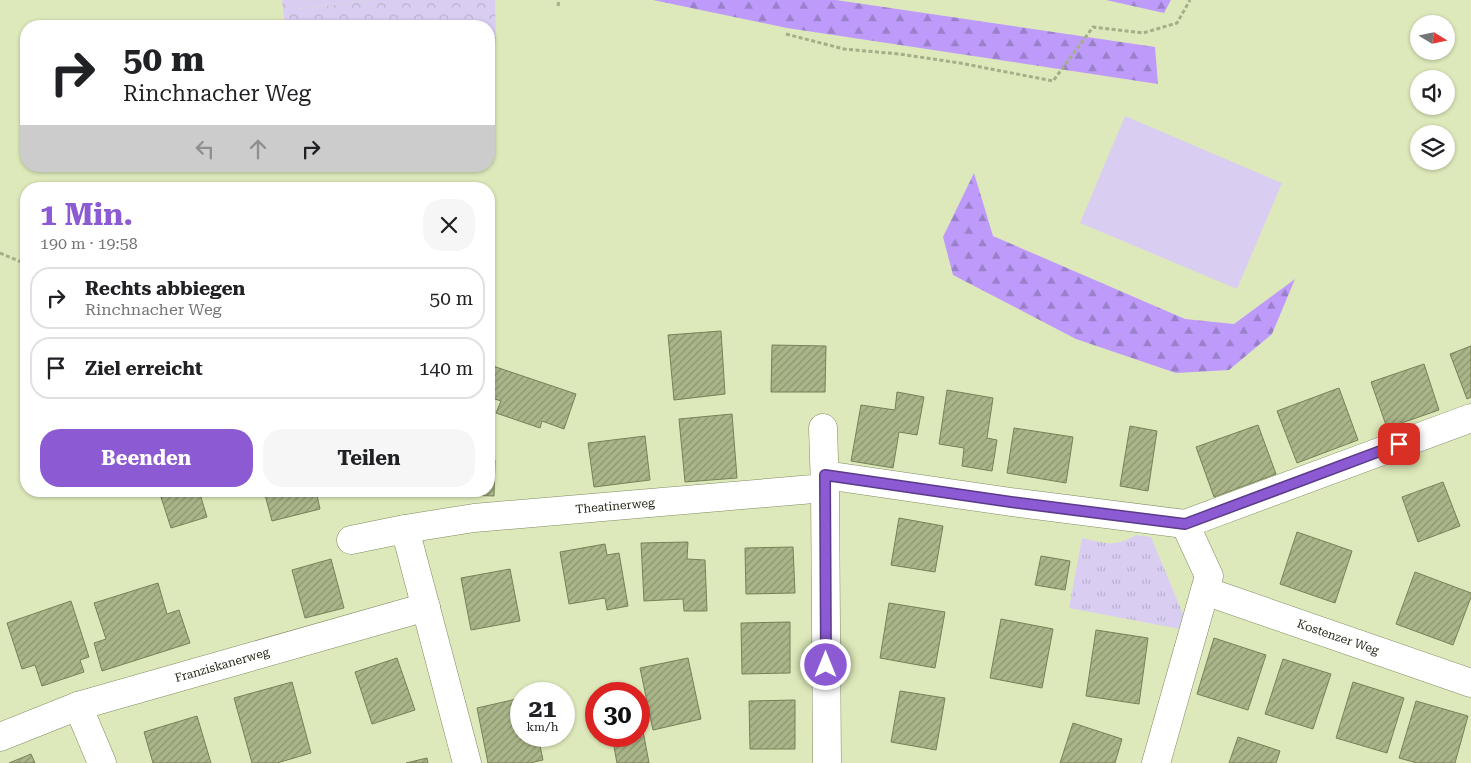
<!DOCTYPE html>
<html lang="de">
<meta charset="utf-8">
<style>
:root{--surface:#fff;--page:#f6f6f6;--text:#202124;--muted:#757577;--line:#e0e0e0;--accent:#8c5ad3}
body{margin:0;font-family:"Roboto Serif",serif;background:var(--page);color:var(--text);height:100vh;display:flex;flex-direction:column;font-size:19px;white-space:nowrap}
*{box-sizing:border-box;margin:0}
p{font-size:16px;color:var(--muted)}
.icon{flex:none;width:28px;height:28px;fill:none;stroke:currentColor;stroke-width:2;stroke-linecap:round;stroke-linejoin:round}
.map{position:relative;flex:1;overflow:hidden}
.sheet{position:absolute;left:20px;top:182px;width:475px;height:315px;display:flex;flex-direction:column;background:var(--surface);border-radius:20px;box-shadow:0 1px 4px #0004}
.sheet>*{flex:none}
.hud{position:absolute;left:20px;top:20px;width:475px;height:152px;border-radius:20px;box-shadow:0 1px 4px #0004;background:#fff;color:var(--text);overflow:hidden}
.needle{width:32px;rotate:100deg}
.fabs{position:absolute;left:1410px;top:15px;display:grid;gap:10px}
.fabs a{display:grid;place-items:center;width:45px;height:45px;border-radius:50%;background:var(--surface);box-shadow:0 1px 4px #0004;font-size:25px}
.speed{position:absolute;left:510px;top:682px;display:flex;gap:10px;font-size:25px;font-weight:700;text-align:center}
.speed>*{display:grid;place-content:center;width:65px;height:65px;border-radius:50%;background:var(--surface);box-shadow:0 1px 4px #0004;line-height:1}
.speed small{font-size:12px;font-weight:400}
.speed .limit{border:8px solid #d22;background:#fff;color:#111}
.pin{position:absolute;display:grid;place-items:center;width:42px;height:42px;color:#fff;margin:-21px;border-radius:10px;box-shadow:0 2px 8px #0006}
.me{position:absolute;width:55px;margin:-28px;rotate:0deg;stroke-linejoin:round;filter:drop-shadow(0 0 4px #0008)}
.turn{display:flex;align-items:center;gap:18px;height:105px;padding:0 20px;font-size:22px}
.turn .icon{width:65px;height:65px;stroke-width:2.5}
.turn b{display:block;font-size:35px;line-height:42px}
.lanes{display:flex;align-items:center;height:48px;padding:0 20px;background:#0003;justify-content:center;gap:25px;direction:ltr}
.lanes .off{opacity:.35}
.round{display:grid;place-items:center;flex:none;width:52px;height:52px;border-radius:20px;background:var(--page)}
.headline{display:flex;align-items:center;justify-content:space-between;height:85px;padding:0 20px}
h1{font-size:30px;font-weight:700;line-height:38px;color:var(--accent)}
.button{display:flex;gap:10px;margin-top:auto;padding:10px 20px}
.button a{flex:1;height:58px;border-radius:20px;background:var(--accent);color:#fff;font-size:20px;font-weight:700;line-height:58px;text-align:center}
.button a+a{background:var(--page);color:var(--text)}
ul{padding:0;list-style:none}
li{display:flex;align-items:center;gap:15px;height:62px;margin:0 10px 8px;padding:0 10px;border:2px solid var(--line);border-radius:20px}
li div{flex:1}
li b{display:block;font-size:19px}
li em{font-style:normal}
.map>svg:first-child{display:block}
.grass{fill:url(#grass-tufts)}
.forest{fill:url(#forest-firs)}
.park{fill:url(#park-crowns)}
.pitch{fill:#d9cef1}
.building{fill:url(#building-hatch);stroke:#778157}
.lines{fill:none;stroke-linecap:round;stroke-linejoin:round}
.street-casing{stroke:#818b60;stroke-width:29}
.path{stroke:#a4ae88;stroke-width:3;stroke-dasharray:4 2.5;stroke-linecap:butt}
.street{stroke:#fff;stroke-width:28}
.route-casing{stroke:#5b3a89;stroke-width:12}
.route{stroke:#8c5ad3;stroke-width:9}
.labels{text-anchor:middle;stroke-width:4;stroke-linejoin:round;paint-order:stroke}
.street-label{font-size:12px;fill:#252a18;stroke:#fff}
</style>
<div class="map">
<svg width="1471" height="763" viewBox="0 0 1471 763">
<defs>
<pattern id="grass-tufts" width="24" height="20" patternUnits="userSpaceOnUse" patternTransform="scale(1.25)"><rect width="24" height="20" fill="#d9cef1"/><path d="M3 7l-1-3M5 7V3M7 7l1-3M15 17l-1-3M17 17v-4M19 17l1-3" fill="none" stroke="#bab1ce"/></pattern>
<pattern id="forest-firs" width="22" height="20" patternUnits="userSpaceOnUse" patternTransform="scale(1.25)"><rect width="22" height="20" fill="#be9bfb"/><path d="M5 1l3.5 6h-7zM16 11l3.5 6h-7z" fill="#9a7fca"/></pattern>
<pattern id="park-crowns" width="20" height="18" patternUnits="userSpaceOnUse" patternTransform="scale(1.25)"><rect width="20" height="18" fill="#d9cef1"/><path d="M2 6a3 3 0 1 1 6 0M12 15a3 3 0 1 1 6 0" fill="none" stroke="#bab1ce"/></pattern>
<pattern id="building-hatch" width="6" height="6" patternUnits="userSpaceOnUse" patternTransform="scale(1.25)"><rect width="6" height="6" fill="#aab689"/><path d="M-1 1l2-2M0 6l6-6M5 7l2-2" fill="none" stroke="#8a946f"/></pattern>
</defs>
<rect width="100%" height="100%" fill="#dde9ba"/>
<path class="grass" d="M1136 535 1151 537 1183 614 1180 629 1069 608 1082 538C1105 543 1114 548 1136 535Z"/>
<g class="forest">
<polygon points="653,0 836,0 1155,47 1158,84 787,28"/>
<polygon points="1106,0 1171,0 1164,13"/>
<polygon points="974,173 993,236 1185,319 1234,324 1295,279 1272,334 1229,370 1176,373 1076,339 953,275 943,237"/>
</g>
<polygon class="park" points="282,0 295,0 297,9 374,0 495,0 496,44 489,51 489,26 285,26"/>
<g class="pitch">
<polygon points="295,0 374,0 296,9"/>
<polygon points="1125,116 1282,183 1237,289 1080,223"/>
</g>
<g class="building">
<polygon points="721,331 725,394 674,400 668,335"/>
<polygon points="772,345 826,346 825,392 771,392"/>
<polygon points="1471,346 1471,397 1467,399 1450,354"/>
<polygon points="1424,364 1439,410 1387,428 1371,382"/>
<polygon points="490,365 576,394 564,429 542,421 540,428 496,413 501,401 489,397"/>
<polygon points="1339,388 1358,440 1297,463 1277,411"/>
<polygon points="947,390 993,398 987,438 997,440 992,471 962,466 964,448 939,444"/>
<polygon points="897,392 924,397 917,435 899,432 893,468 851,461 861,405 895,410"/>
<polygon points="732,414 737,478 685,482 679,419"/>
<polygon points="1258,425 1276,474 1214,497 1196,447"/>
<polygon points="1130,426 1157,431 1148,491 1120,486"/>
<polygon points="1014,428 1073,437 1066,483 1007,473"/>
<polygon points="645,436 650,480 594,487 588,443"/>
<polygon points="489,460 495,460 494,496 441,494 441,491 489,491"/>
<polygon points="1443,482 1460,526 1418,542 1402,497"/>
<polygon points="159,491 199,491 207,517 171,528"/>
<polygon points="264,491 316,491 320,509 272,521"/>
<polygon points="899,518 943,526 935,572 891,565"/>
<polygon points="1297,532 1352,551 1335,603 1280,584"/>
<polygon points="688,542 687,559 705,560 707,611 684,611 683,599 644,601 641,543"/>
<polygon points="605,544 607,555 619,553 628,606 607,610 605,598 569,604 560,552"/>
<polygon points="793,547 795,593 746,594 745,548"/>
<polygon points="1041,556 1070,561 1065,590 1035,585"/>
<polygon points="331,559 344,608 305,618 292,570"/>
<polygon points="510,569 520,621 471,630 461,578"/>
<polygon points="1415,572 1471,593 1471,597 1453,645 1396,624"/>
<polygon points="158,583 167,614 179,610 190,643 102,671 94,643 106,639 94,603"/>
<polygon points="71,601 89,657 80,660 84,672 42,686 35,665 22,669 7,623"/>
<polygon points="889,603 945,612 935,668 880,658"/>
<polygon points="1001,619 1053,629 1042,688 990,678"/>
<polygon points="790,622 790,673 742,674 741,623"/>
<polygon points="1096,630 1148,638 1139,704 1086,696"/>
<polygon points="1214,638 1266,655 1248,710 1197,694"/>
<polygon points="397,658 415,710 372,724 355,672"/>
<polygon points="688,658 701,719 653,730 640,668"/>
<polygon points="1283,659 1331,674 1313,729 1265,714"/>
<polygon points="292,682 311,753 277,763 252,763 234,698"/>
<polygon points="1353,682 1404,698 1387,753 1336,738"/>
<polygon points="900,691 945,698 936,750 891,742"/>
<polygon points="521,698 521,736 538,736 543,760 530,763 488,763 477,708"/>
<polygon points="795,700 795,749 750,749 749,701"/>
<polygon points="1416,701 1468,716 1455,763 1417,763 1399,758"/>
<polygon points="197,716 211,763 153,763 144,732"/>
<polygon points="641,720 649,763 617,763 612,736 639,736 639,721"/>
<polygon points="1073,723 1122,739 1115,763 1060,763"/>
<polygon points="1238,737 1280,751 1276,763 1229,763"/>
<polygon points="31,754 35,763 9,763"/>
<polygon points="427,758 428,763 406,763"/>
</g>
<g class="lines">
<defs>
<g id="street">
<polyline points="823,428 825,488 827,763"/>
<polyline points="825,475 1011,502 1185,524 1471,418"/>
<polyline points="405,529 467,763"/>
<polyline points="351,540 405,529 474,518 825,488"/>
<polyline points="1205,591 1471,683"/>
<polyline points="78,706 102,763"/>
<polyline points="0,737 78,706 426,607"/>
<polyline points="1156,763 1209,576 1185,524"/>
</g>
</defs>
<use href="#street" class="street-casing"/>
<g class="path">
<polyline points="558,6 559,0"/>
<polyline points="786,34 844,49 899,54 960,63 1053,81 1093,27 1143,33 1177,23 1190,0"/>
<polyline points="0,253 26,264"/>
</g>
<use href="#street" class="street"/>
</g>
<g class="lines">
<defs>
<polyline id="route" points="826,665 825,475 1011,502 1185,524 1399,444"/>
</defs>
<use href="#route" class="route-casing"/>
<use href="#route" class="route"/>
</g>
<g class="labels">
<g class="street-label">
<text transform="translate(615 506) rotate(-5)" y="4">Theatinerweg</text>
<text transform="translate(1338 637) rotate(19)" y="4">Kostenzer Weg</text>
<text transform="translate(222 665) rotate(-16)" y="4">Franziskanerweg</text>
</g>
</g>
</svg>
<div class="fabs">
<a><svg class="needle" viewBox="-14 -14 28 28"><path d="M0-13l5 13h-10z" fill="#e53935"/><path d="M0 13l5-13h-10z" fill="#757577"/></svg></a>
<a><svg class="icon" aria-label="sound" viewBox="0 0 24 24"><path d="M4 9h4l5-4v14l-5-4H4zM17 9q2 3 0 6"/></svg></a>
<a><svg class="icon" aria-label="layers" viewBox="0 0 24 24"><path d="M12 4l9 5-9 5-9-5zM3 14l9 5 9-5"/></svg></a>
</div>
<div class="speed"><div>21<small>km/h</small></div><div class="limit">30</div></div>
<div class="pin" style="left:1399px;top:444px;background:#d93025"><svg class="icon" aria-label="arrive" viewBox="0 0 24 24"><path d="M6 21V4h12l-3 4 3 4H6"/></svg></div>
<svg class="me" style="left:826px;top:665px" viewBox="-20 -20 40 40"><circle r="17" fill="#8c5ad3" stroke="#fff" stroke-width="3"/><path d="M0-11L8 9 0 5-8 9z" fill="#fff"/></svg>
<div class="hud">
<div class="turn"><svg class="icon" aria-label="right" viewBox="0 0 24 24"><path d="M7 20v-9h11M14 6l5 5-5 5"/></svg><div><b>50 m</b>Rinchnacher Weg</div></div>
<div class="lanes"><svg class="icon off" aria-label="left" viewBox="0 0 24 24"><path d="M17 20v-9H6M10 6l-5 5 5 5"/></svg><svg class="icon off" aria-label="ahead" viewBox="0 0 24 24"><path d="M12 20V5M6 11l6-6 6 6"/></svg><svg class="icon" aria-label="right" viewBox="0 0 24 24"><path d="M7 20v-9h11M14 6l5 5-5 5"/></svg></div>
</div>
<section class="sheet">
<div class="headline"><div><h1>1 Min.</h1><p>190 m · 19:58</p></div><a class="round"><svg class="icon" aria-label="close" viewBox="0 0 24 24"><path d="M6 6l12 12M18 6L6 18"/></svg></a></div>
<ul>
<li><svg class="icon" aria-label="right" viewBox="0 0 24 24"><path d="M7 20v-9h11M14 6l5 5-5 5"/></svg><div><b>Rechts abbiegen</b><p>Rinchnacher Weg</p></div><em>50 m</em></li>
<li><svg class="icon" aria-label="arrive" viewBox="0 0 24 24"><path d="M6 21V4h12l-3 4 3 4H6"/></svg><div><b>Ziel erreicht</b></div><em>140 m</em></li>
</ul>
<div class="button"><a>Beenden</a><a>Teilen</a></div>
</section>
</div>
